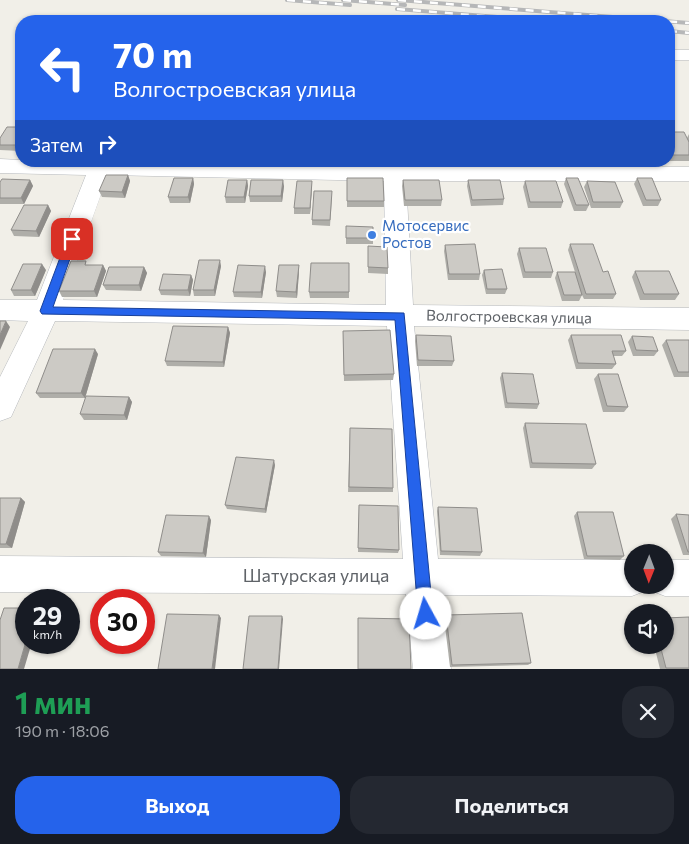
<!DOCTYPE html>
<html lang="ru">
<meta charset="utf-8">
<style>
:root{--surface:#171b24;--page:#242831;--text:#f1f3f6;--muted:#9ea1a6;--accent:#2563eb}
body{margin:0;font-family:Commissioner,sans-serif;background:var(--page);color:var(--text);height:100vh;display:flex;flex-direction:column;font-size:19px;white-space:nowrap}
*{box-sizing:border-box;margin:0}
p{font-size:16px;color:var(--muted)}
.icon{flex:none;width:28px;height:28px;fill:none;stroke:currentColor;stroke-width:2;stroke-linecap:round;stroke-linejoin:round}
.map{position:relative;height:669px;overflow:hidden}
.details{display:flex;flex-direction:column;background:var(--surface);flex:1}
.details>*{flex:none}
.hud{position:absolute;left:15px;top:15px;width:660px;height:152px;border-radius:20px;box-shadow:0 1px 4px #0004;background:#2563eb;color:#fff;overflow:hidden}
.needle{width:32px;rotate:181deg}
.tools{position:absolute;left:624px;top:544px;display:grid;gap:10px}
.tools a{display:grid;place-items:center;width:50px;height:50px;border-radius:50%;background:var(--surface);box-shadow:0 1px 4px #0004;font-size:25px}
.speed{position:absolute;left:15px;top:589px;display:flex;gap:10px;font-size:25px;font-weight:700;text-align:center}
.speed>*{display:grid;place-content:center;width:65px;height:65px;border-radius:50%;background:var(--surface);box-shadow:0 1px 4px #0004;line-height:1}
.speed small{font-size:12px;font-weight:400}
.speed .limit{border:8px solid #d22;background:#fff;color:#111}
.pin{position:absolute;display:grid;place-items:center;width:42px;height:42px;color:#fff;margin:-21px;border-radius:10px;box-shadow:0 2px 8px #0006}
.me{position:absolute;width:55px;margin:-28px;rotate:354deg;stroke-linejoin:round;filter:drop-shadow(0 0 4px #0008)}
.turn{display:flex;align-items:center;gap:18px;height:105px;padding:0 15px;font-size:22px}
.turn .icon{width:65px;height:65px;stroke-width:2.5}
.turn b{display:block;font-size:35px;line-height:42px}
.then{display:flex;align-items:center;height:48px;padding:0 15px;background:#0003;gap:10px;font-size:19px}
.round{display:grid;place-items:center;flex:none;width:52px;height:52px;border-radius:20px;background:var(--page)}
.head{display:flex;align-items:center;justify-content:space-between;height:85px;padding:0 15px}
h1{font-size:30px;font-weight:700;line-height:38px;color:#1e9e55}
.action{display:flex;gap:10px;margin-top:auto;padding:10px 15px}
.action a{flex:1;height:58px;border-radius:20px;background:var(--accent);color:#fff;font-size:20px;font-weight:700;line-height:58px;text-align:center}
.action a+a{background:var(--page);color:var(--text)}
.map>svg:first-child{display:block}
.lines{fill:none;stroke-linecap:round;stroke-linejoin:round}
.minor-casing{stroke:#b5b8bc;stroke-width:1}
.minor{fill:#fff;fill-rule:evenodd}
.rail-casing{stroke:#b6b7b8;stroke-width:4}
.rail{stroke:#fff;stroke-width:2.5;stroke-dasharray:8;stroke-linecap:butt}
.wall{fill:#afaea9}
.shaded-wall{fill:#8f8d8a}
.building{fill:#cccac5;stroke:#8f8d8a}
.route{fill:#2563eb;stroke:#184099}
.shop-dot{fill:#3f7fe0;stroke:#fff;stroke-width:2}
.labels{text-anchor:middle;stroke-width:4.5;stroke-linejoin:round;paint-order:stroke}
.shop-label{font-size:15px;fill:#366cbe;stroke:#fff;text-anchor:start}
.street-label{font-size:15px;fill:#5f6368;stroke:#fff}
.near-street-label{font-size:18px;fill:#5f6368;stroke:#fff}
</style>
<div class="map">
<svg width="689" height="669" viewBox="0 0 689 669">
<rect width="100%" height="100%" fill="#f1efe8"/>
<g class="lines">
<defs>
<g id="minor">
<rect x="669" y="50" width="20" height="10"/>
<path d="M0 159 21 160V161L383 167V161H405V167H689V181H406L413 305 689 308V330L414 326 438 559 632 560V585H647L645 591 632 596 442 595 451 669H413L406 594 0 592V556L403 559 387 326 55 321 11 417 0 421V377L28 321 0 320V300H37L86 175 0 173ZM108 175 384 181 386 305 63 300Z"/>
<polygon points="665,560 689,560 689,596 665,596 652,591 650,585 665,585"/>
</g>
</defs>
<use href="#minor" class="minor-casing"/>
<use href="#minor" class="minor"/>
<defs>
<g id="rail">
<polyline points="287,0 350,5"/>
<polyline points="343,0 405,5"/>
<polyline points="398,0 689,23"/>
<polyline points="397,9 546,21"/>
<polyline points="669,31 689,33"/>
</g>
</defs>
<use href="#rail" class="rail-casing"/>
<use href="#rail" class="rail"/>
</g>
<g class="wall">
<polygon points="669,73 674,82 671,88 669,88"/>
<polygon points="21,127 21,151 0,150 0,138"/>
<polygon points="669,132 687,138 689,134 689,161 669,161"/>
<polygon points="128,175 130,181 125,198 102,197 99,191"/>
<polygon points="193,178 194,184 190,203 170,203 168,197"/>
<polygon points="347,178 384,201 384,207 347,207"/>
<polygon points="566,178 589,205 586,211 574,211 564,184"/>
<polygon points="637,178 661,200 658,206 643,206 634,184"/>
<polygon points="30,180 33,186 24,204 0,204 0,182"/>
<polygon points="247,180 248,186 245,203 226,203 225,197"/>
<polygon points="403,180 442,200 441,206 404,206 402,186"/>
<polygon points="468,180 504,199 503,205 471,206 467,186"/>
<polygon points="525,181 563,202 561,208 528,208 523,187"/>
<polygon points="587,181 623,202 620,208 591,208 584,187"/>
<polygon points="284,186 282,202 250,202 249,196"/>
<polygon points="312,187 310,214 294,214 294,208"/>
<polygon points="332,197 330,226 312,225 312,220"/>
<polygon points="48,205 51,211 39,237 14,236 11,230"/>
<polygon points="346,226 373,238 373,244 346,244"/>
<polygon points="570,244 603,272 616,294 613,299 584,299 582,295 579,301 562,301 555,278 557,272 575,272 568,250"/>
<polygon points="445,245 480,274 479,280 448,280 444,251"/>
<polygon points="368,246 388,268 388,274 368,273"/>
<polygon points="519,248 553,272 551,278 523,278 517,254"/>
<polygon points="349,263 349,298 310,298 309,292"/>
<polygon points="88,265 103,265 106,271 97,297 62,297 59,291"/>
<polygon points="221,266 215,296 194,296 193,290"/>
<polygon points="144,267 147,273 141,291 106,290 103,285"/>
<polygon points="46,270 35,296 14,296 11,290"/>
<polygon points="484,270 507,289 505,294 486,294 482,275"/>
<polygon points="299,271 297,298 277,297 276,291"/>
<polygon points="635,271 679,294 675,300 640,300 632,277"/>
<polygon points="266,272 262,298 234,297 233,292"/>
<polygon points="191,275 193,280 190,296 161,295 159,290"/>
<polygon points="228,327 230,333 224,367 167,366 165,361"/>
<polygon points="343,331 394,374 393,380 344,381"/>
<polygon points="416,335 454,361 452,366 417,366 415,341"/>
<polygon points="571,335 626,351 622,356 613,356 616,364 612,369 576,369 568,340"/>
<polygon points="632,336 658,351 654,356 633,356 628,342"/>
<polygon points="666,340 689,340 689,377 674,377 662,345"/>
<polygon points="98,354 85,398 40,398 36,393"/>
<polygon points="502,373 539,404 537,409 505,408 500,378"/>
<polygon points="598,374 628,407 624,412 603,412 594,379"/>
<polygon points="129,397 132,402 127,420 84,420 80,414"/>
<polygon points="525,423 596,464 592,469 530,468 523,428"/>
<polygon points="350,428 393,488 393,492 348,492"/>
<polygon points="275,465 266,513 227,509 225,505"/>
<polygon points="0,498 21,498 25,502 12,548 0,548"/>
<polygon points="359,505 399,550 398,553 358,552"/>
<polygon points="438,507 482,552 480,556 440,555 437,511"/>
<polygon points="577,512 624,556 620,560 584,559 574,516"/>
<polygon points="676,514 689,515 689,555 683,555 671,519"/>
<polygon points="211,520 206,557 161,556 158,552"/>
<polygon points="446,615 531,663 528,665 450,667 444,618"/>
<polygon points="689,617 689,669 660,669 654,645 665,645"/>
</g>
<g class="shaded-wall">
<polygon points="21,140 21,151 18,145"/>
<polygon points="128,175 130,181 125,198 122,192"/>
<polygon points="193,178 194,184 190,203 188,197"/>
<polygon points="30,180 33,186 24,204 21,198"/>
<polygon points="247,180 248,186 245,203 244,197"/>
<polygon points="283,180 284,186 282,202 281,196"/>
<polygon points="312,181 312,187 310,214 310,208"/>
<polygon points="48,205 51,211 39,237 36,231"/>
<polygon points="220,260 221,266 215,296 214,290"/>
<polygon points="42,264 46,270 35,296 31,290"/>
<polygon points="103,265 106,271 97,297 94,291"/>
<polygon points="299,265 299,271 297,298 296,292"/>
<polygon points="265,266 266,272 262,298 261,292"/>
<polygon points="144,267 147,273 141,291 139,285"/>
<polygon points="191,275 193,280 190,296 188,290"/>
<polygon points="6,321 10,327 0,350 0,335"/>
<polygon points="228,327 230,333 224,367 223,362"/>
<polygon points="95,349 98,354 85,398 81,393"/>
<polygon points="129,397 132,402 127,420 124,415"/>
<polygon points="274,460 275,465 266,513 265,509"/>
<polygon points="21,498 25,502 12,548 6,544"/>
<polygon points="209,516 211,520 206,557 203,553"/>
<polygon points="219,615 221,618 215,669 212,669"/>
<polygon points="282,616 283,619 279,669 278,669"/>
<polygon points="26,641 26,642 32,642 24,669 18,669"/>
</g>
<g class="building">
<polygon points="669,73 670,73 674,82 669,82"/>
<polygon points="7,127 21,127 21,140 18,145 0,145 0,138"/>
<polygon points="669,132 684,132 689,142 689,155 669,155"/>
<polygon points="106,175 128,175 122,192 99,191"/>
<polygon points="174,178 193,178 188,197 168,197"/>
<polygon points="347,178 383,178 384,201 347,201"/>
<polygon points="566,178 578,178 589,205 576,205"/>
<polygon points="637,178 652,178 661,200 646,200"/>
<polygon points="2,179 30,180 21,198 0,198 0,182"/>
<polygon points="228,180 247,180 244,197 225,197"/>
<polygon points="251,180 283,180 281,196 249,196"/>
<polygon points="403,180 439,180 442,200 405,200"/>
<polygon points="468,180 500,180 504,199 472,200"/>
<polygon points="297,181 312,181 310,208 294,208"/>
<polygon points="525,181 556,181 563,202 530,202"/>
<polygon points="587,181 615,182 623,202 593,202"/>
<polygon points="314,191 332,191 330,220 312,220"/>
<polygon points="24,205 48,205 36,231 11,230"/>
<polygon points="346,226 373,227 373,238 346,238"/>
<polygon points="475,244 480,274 449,274 445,245"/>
<polygon points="570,244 593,244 603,272 608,271 616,294 586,294"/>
<polygon points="368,246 387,247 388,268 368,267"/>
<polygon points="519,248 546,248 553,272 525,272"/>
<polygon points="199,260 220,260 214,290 193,290"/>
<polygon points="71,261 86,261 85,265 103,265 94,291 59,291"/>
<polygon points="311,263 349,263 349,292 309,292"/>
<polygon points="23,264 42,264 31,290 11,290"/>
<polygon points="238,265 265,266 261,292 233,292"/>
<polygon points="279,265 299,265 296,292 276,291"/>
<polygon points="109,267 144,267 139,285 103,285"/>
<polygon points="502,269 507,289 487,289 484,270"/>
<polygon points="635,271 669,271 679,294 644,294"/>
<polygon points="557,272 575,272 582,295 564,295"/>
<polygon points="163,274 191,275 188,290 159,290"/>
<polygon points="0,321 6,321 0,335"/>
<polygon points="173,326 228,327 223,362 165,361"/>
<polygon points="390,330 394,374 344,375 343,331"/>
<polygon points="416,335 451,336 454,361 418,360"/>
<polygon points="571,335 621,335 626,351 612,351 616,364 578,363"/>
<polygon points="632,336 653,337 658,351 636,350"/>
<polygon points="666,340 689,340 689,372 678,372"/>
<polygon points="53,349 95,349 81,393 36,393"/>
<polygon points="502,373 533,374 539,404 507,403"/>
<polygon points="598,374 618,374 628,407 607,406"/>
<polygon points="86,396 129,397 124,415 80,414"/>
<polygon points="525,423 586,424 596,464 532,463"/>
<polygon points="350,428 392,429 393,488 349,487"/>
<polygon points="236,457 274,460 265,509 225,505"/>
<polygon points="0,498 21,498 6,544 0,544"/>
<polygon points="359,505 398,506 399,550 358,548"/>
<polygon points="438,507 477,508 482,552 441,551"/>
<polygon points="577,512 613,512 624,556 587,556"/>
<polygon points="676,514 689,515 689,552 688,552"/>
<polygon points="166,515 209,516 203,553 158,552"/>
<polygon points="4,608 26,608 26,641 18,669 0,669 0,620"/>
<polygon points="522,613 531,663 452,665 446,615"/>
<polygon points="167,614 219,615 212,669 158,669"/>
<polygon points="249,616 282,616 278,669 243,669"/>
<polygon points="689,617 689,668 666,668 660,645 665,645 665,618"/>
<polygon points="358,618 409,619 411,669 358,669"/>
</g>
<polygon class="route" points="72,236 77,239 53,307 404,313 433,614 431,619 426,621 420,619 418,614 395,320 42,314 40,311 67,239"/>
<circle class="shop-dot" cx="372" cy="235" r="5"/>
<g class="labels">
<g class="shop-label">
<text x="382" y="231">Мотосервис<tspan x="382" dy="17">Ростов</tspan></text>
</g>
<g class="street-label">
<text transform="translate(509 317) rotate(1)" y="5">Волгостроевская улица</text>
</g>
<g class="near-street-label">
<text x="316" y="582">Шатурская улица</text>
</g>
</g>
</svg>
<div class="tools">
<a><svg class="needle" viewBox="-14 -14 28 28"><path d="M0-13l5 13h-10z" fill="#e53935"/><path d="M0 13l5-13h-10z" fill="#9ea1a6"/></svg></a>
<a><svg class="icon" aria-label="sound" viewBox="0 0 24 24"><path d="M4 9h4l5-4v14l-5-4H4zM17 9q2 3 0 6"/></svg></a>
</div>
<div class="speed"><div>29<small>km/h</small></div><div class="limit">30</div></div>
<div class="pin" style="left:72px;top:239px;background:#d93025"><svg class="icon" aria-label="arrive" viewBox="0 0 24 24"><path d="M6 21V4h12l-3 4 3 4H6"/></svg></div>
<svg class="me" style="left:426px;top:614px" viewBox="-20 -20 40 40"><circle r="19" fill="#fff"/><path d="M0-13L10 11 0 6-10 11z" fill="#2563eb"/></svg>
<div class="hud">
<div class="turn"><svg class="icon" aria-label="left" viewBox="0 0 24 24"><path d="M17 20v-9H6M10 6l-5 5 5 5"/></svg><div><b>70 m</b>Волгостроевская улица</div></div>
<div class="then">Затем<svg class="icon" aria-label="right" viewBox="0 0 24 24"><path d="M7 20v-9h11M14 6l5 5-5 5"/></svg></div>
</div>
</div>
<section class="details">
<div class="head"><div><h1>1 мин</h1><p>190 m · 18:06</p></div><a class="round"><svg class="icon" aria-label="close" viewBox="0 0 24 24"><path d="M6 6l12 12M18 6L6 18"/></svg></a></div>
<div class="action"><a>Выход</a><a>Поделиться</a></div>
</section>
